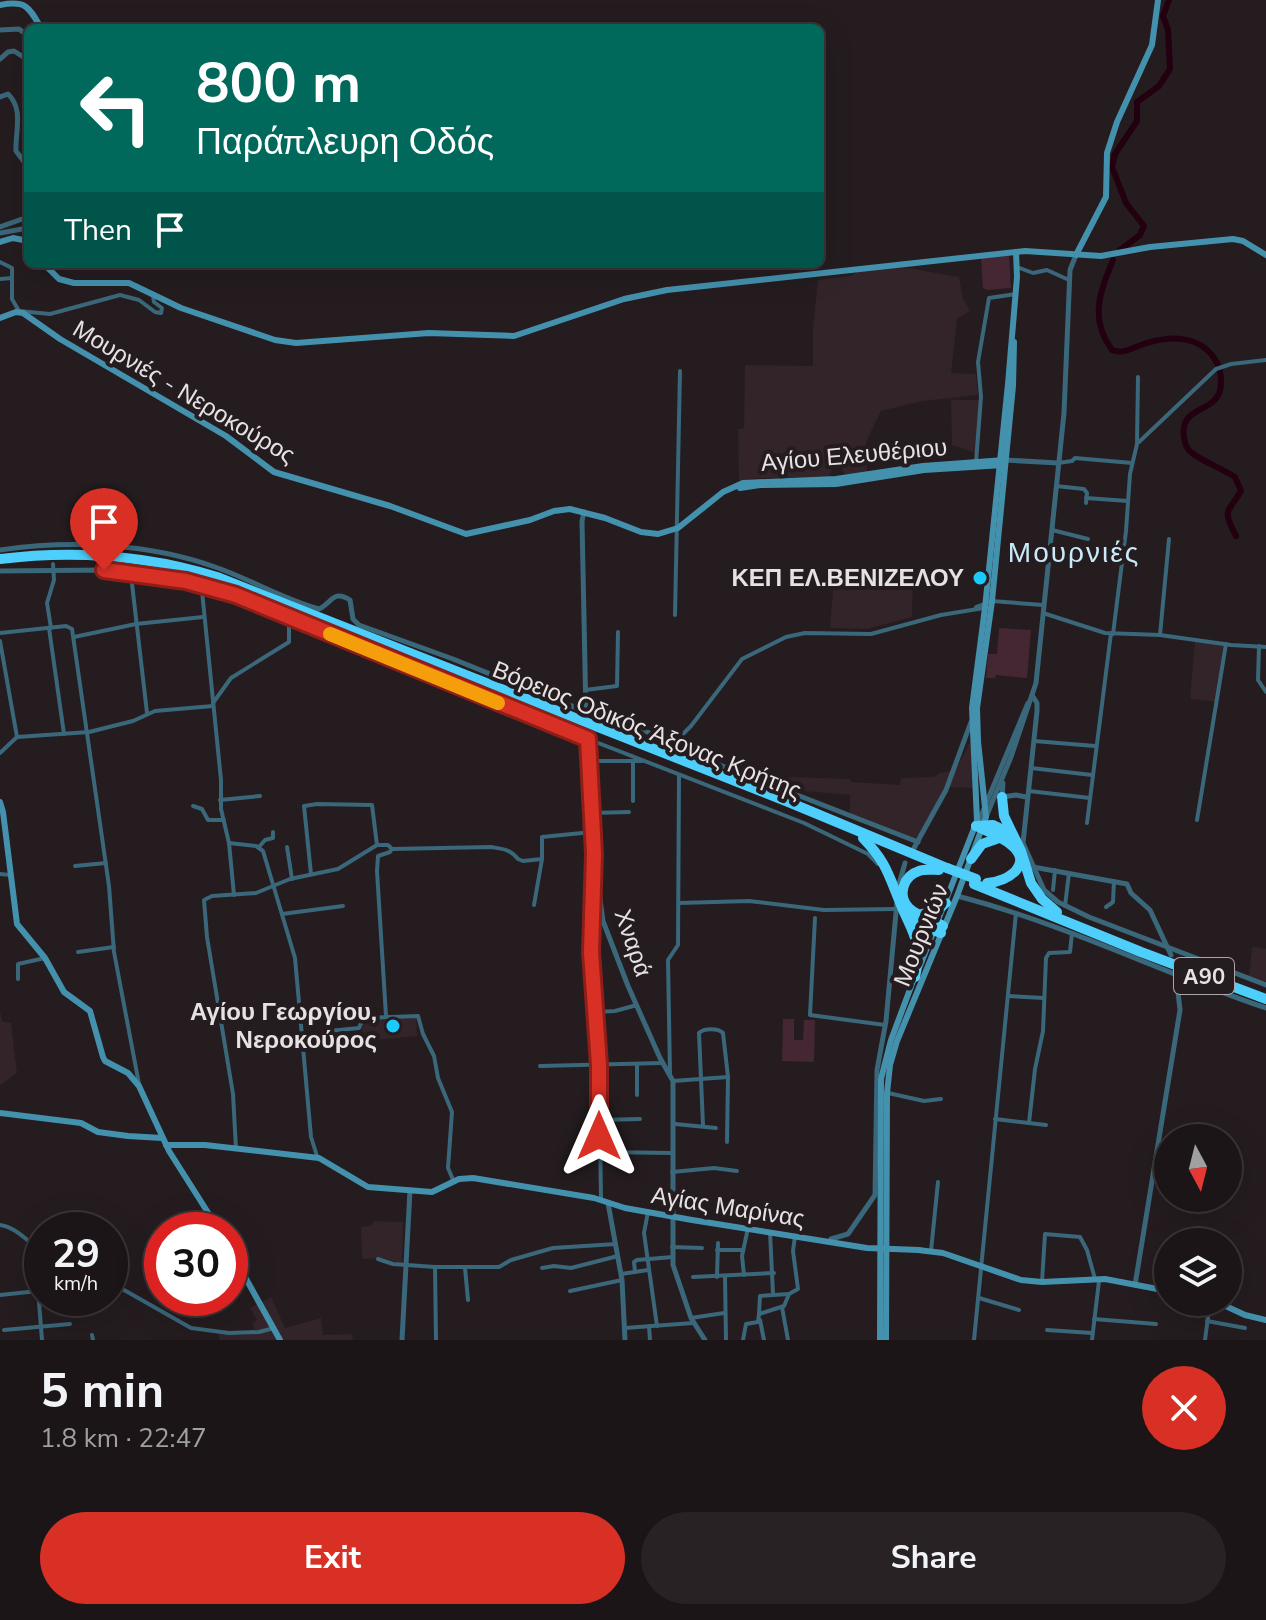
<!DOCTYPE html>
<meta charset="utf-8">
<style>
:root{--surface:#1b1517;--page:#282224;--text:#f1f3f6;--muted:#a09fa1;--line:#393436;--accent:#d93025}
body{margin:0;font-family:"Nunito Sans",sans-serif;background:var(--page);color:var(--text);height:100vh;display:flex;flex-direction:column;font-size:30px;white-space:nowrap}
*{box-sizing:border-box;margin:0}
p{font-size:26px;color:var(--muted)}
.icon{flex:none;width:44px;height:44px;fill:none;stroke:currentColor;stroke-width:2;stroke-linecap:round;stroke-linejoin:round}
.map{position:relative;height:1340px;overflow:hidden}
.sheet{display:flex;flex-direction:column;background:var(--surface);flex:1}
.sheet>*{flex:none}
.banner{position:absolute;left:24px;top:24px;width:800px;height:244px;border-radius:12px;box-shadow:0 8px 32px #0002,0 0 0 2px var(--line);background:#00695c;color:#fff;overflow:hidden}
.needle{width:52px;rotate:173deg}
.fabs{position:absolute;left:1154px;top:1124px;display:grid;gap:16px}
.fabs a{display:grid;place-items:center;width:88px;height:88px;border-radius:50%;background:var(--surface);box-shadow:0 8px 32px #0002,0 0 0 2px var(--line);font-size:40px}
.speed{position:absolute;left:24px;top:1212px;display:flex;gap:16px;font-size:40px;font-weight:700;text-align:center}
.speed>*{display:grid;place-content:center;width:104px;height:104px;border-radius:50%;background:var(--surface);box-shadow:0 8px 32px #0002,0 0 0 2px var(--line);line-height:1}
.speed small{font-size:20px;font-weight:400}
.speed .limit{border:12px solid #d22;background:#fff;color:#111}
.pin{position:absolute;display:grid;place-items:center;width:68px;height:68px;color:#fff;margin:-82px -34px;border-radius:50% 50% 50% 0;rotate:-45deg;box-shadow:0 0 8px #0007}
.pin .icon{rotate:45deg}
.me{position:absolute;width:88px;margin:-44px;rotate:0deg;stroke-linejoin:round;filter:drop-shadow(0 0 6px #0008)}
.turn{display:flex;align-items:center;gap:28px;height:168px;padding:0 40px;font-size:36px}
.turn .icon{width:104px;height:104px;stroke-width:2.5}
.turn b{display:block;font-size:56px;line-height:68px}
.then{display:flex;align-items:center;height:76px;padding:0 40px;background:#0003;gap:16px;font-size:30px}
.round{display:grid;place-items:center;flex:none;width:84px;height:84px;border-radius:42px;background:var(--page)}
.overview{display:flex;align-items:center;justify-content:space-between;height:136px;padding:0 40px}
h1{font-size:48px;font-weight:700;line-height:60px}
.button{display:flex;gap:16px;margin-top:auto;padding:16px 40px}
.button a{flex:1;height:92px;border-radius:48px;background:var(--accent);color:#fff;font-size:32px;font-weight:700;line-height:92px;text-align:center}
.button a+a{background:var(--page);color:var(--text)}
.map>svg:first-child{display:block}
.built{fill:#322429}
.green{fill:#442732}
.lines{fill:none;stroke-linecap:round;stroke-linejoin:round}
.river{stroke:#220010;stroke-width:6}
.minor{stroke:#3a6779;stroke-width:4}
.tertiary{stroke:#3a6779;stroke-width:5}
.secondary{stroke:#4491ad;stroke-width:6}
.motorway{stroke:#4dcefb;stroke-width:10}
.motorway-bridge{stroke:#4dcefb;stroke-width:10}
.route-casing{stroke:#8d1f18;stroke-width:20}
.route{stroke:#d93025;stroke-width:14}
.slow{stroke:#f59e0b;stroke-width:14}
.poi-dot{fill:#1cc9fc;stroke:#241c1f;stroke-width:3}
.labels{text-anchor:middle;stroke-width:8;stroke-linejoin:round;paint-order:stroke}
.shield{fill:#241c1f;stroke:#aca6a8;stroke-width:2}
.shield-label{font-size:22px;font-weight:bold;fill:#e6e1e3}
.street-label{font-size:24px;fill:#e6e1e3;stroke:#241c1f}
.poi-label{font-size:24px;font-weight:bold;fill:#e6e1e3;stroke:#241c1f;text-anchor:end}
.quarter-label{font-size:28px;letter-spacing:2px;fill:#c9ebf9;stroke:#241c1f}
</style>
<div class="map">
<svg width="1266" height="1340" viewBox="0 0 1266 1340">
<rect width="100%" height="100%" fill="#241c1f"/>
<g class="built">
<polygon points="903,267 959,277 963,299 970,311 957,319 951,373 976,374 978,395 922,401 881,411 866,442 867,473 845,475 841,467 832,468 829,476 825,478 757,478 739,481 738,429 744,428 745,365 813,366 813,329 818,280 851,276 860,270"/>
<polygon points="951,400 979,400 976,453 952,445"/>
<polygon points="913,574 912,617 867,629 830,628 834,578 882,582"/>
<polygon points="1195,641 1226,644 1218,702 1190,699"/>
<polygon points="969,744 971,744 976,788 946,787 917,840 850,815 850,795 792,790 775,782 789,777 850,779 851,782 900,785 901,778 934,777 940,773 956,770"/>
<polygon points="1252,947 1266,949 1266,982 1249,976"/>
<polygon points="0,1010 2,1021 11,1023 17,1073 0,1085"/>
<polygon points="416,1015 417,1036 363,1041 361,1020"/>
<polygon points="373,1221 403,1222 402,1264 383,1258 362,1259 361,1227 373,1225"/>
<polygon points="271,1297 285,1328 321,1318 323,1335 352,1334 353,1340 220,1340 218,1333 256,1331 252,1324 257,1320 250,1308"/>
</g>
<g class="green">
<polygon points="1009,255 1011,288 987,290 983,288 981,258"/>
<polygon points="999,628 1031,630 1027,678 996,675 995,678 986,678 988,654 997,654"/>
<polygon points="783,1019 794,1019 794,1040 803,1040 804,1020 815,1020 814,1062 782,1061"/>
</g>
<g class="lines">
<g class="river">
<polyline points="1120,250 1140,235 1144,226 1126,203 1112,167 1115,154 1137,121 1137,102 1159,86 1170,69 1168,30 1163,16 1169,0"/>
<path d="M1113 260C1100 292 1089 319 1112 350 1124 354 1129 349 1141 345 1169 335 1202 334 1217 363 1220 368 1221 374 1221 381 1222 416 1179 402 1184 437 1185 443 1186 449 1192 453 1204 462 1221 468 1235 477L1241 491C1227 514 1222 509 1236 536"/>
</g>
<g class="minor">
<polyline points="0,262 12,268 12,299 19,311 50,314 120,295 139,300 155,312 161,313 162,308 154,302 153,296"/>
<polyline points="1017,267 1033,273 1047,270 1069,280"/>
<polyline points="0,279 12,278"/>
<polyline points="1139,442 1216,369 1231,364 1266,360"/>
<polyline points="976,462 981,397 978,362 989,298 1016,294"/>
<polyline points="1058,463 1072,461 1075,458 1132,463"/>
<polyline points="1056,486 1084,489 1087,493 1086,503"/>
<polyline points="1086,498 1128,501"/>
<polyline points="1052,530 1088,539"/>
<polyline points="1097,547 1124,550"/>
<polyline points="131,575 147,713"/>
<polyline points="201,581 221,780 221,809 229,843 234,895"/>
<polyline points="976,607 992,601 1043,605"/>
<polyline points="1043,613 1105,633 1160,635 1231,645 1266,647"/>
<polyline points="675,615 680,371"/>
<polyline points="49,628 64,734"/>
<polyline points="51,628 47,603 54,580 53,564"/>
<polyline points="0,633 66,626 72,629 109,886 114,952 139,1084"/>
<polyline points="1113,634 1126,531 1130,474 1137,444 1138,377"/>
<polyline points="1160,635 1169,539"/>
<polyline points="74,637 136,624 203,617"/>
<polyline points="0,641 17,737"/>
<polyline points="1259,646 1258,680 1266,692"/>
<polyline points="585,690 617,686 618,632"/>
<polyline points="213,703 231,678 289,642 289,616"/>
<polyline points="588,739 804,823 868,854 878,864"/>
<polyline points="1034,741 1095,746"/>
<polyline points="673,744 691,726 742,659 786,637 805,633 871,634 941,615 984,608"/>
<polyline points="0,753 17,737 89,732 133,721 155,711 213,706"/>
<polyline points="589,761 642,761"/>
<polyline points="633,761 633,801"/>
<polyline points="1031,768 1092,775"/>
<polyline points="1029,791 1090,798"/>
<polyline points="220,800 260,796"/>
<polyline points="193,806 202,809 208,820 224,820"/>
<polyline points="591,813 629,812"/>
<polyline points="1197,820 1226,644"/>
<polyline points="1087,823 1111,633"/>
<polyline points="229,843 256,846 263,851 295,958 311,1137 317,1156"/>
<polyline points="259,847 265,840 273,838 273,832"/>
<polyline points="287,847 292,879"/>
<path d="M392 849 491 847C503 849 510 849 518 859L523 861 542 859V837L592 832"/>
<polyline points="593,860 591,952 599,1065 601,1199"/>
<polyline points="75,866 106,863"/>
<polyline points="0,874 10,875"/>
<polyline points="311,874 304,806 317,804 372,805 377,845 388,845 392,849 390,852 378,856 377,871 386,1016"/>
<polyline points="1053,890 1055,870"/>
<polyline points="679,903 749,901 824,910 896,909"/>
<polyline points="534,905 542,859"/>
<polyline points="1065,906 1069,873"/>
<polyline points="1106,907 1113,902 1114,881"/>
<polyline points="282,914 343,906"/>
<polyline points="815,918 810,1015 885,1025"/>
<polyline points="78,952 114,947"/>
<polyline points="18,979 18,964 45,958"/>
<polyline points="1008,996 1044,998"/>
<polyline points="597,1012 615,1011 637,1005"/>
<polyline points="303,1045 329,1031 359,1028 363,1018 418,1016 423,1034 434,1056 438,1078 452,1112 448,1168 454,1182"/>
<polyline points="637,1064 637,1095"/>
<polyline points="540,1066 662,1063"/>
<polyline points="670,1074 668,960 678,945 679,775"/>
<polyline points="673,1081 728,1077"/>
<polyline points="888,1093 924,1101 941,1099"/>
<polyline points="995,1119 1046,1125"/>
<polyline points="599,1120 640,1119"/>
<polyline points="1029,1123 1035,1069 1043,1031 1046,958 1049,953 1070,952 1072,933"/>
<polyline points="675,1124 716,1128"/>
<path d="M703 1125 699 1033C704 1028 718 1028 723 1033L728 1077 727 1142"/>
<polyline points="236,1149 233,1094 207,937 204,900 212,896 256,893 290,879 338,869 377,845"/>
<polyline points="600,1152 673,1153"/>
<polyline points="672,1172 714,1168 737,1171"/>
<polyline points="648,1212 644,1233 657,1326"/>
<path d="M0 1225C16 1227 27 1242 42 1250"/>
<polyline points="770,1232 773,1294"/>
<polyline points="672,1247 702,1248"/>
<polyline points="39,1248 37,1277 42,1340"/>
<polyline points="717,1250 743,1250"/>
<polyline points="931,1251 938,1182"/>
<polyline points="378,1259 393,1264 435,1267 499,1267 511,1260 553,1248 616,1244"/>
<polyline points="435,1267 436,1340"/>
<polyline points="465,1268 468,1300"/>
<polyline points="542,1268 554,1266 571,1268 618,1256"/>
<polyline points="635,1272 634,1262 637,1260 673,1257"/>
<polyline points="621,1274 648,1270"/>
<polyline points="744,1275 742,1256 748,1228"/>
<polyline points="693,1277 774,1273"/>
<polyline points="717,1277 718,1243"/>
<polyline points="725,1277 726,1340"/>
<polyline points="110,1282 191,1328 229,1333 259,1332 274,1328"/>
<polyline points="1042,1282 1045,1234 1080,1237 1087,1250 1095,1279"/>
<polyline points="570,1291 622,1280"/>
<polyline points="0,1295 38,1291"/>
<polyline points="979,1298 1019,1310"/>
<polyline points="782,1307 788,1340"/>
<polyline points="759,1314 760,1296 789,1294"/>
<polyline points="691,1318 724,1313"/>
<polyline points="1094,1319 1156,1324"/>
<polyline points="760,1320 764,1340"/>
<polyline points="1207,1321 1245,1328"/>
<polyline points="649,1326 650,1340"/>
<polyline points="625,1328 693,1323"/>
<polyline points="4,1330 70,1324"/>
<polyline points="1047,1330 1092,1333"/>
<polyline points="92,1335 93,1340"/>
<polyline points="743,1340 746,1324 758,1322 759,1314 784,1306 789,1294 798,1289 793,1251 795,1236"/>
<polyline points="974,1340 1016,913"/>
<polyline points="1092,1340 1099,1281"/>
<polyline points="1205,1340 1210,1302"/>
</g>
<g class="tertiary">
<polyline points="0,30 19,29 28,36"/>
<polyline points="0,59 8,52 14,51 28,60"/>
<path d="M0 97 8 94C24 109 15 132 16 151L28 167"/>
<polyline points="0,227 28,217"/>
<polyline points="0,233 28,228"/>
<polyline points="1005,460 1058,463"/>
<polyline points="584,512 582,521 586,716"/>
<path d="M0 550C70 540 148 543 215 567 250 579 283 599 319 609 332 603 333 589 350 600L353 619 359 625 453 659 562 703 630 724 712 762 918 842"/>
<polyline points="0,571 104,570 202,585 278,611 410,668 588,739"/>
<polyline points="1032,695 1037,703 1037,711 1023,843 1044,890 1058,902 1089,917 1266,985"/>
<polyline points="587,731 594,854 603,921 628,986 660,1058 673,1081 673,1265 691,1318 705,1340"/>
<polyline points="1003,783 1002,797 1016,795 1026,797"/>
<polyline points="986,817 1011,757 1036,683 1064,413 1070,270 1076,255"/>
<polyline points="978,823 1028,703"/>
<polyline points="914,848 946,790 971,722"/>
<polyline points="1033,867 1127,884 1131,893 1150,910 1171,955"/>
<polyline points="899,884 905,863"/>
<path d="M957 896C1063 923 1162 973 1266 1008"/>
<polyline points="608,1203 622,1280 625,1340"/>
<polyline points="831,1239 848,1234 875,1195 877,1070 886,1021 897,902"/>
<polyline points="1135,1285 1180,1010 1176,974"/>
<polyline points="402,1340 410,1190"/>
</g>
<g class="secondary">
<path d="M0 5C26 0 29 7 41 28"/>
<polyline points="0,242 13,238 28,241"/>
<polyline points="1076,255 1106,197 1107,153 1117,122 1152,45 1158,0"/>
<polyline points="44,264 59,279 74,283 129,283 181,308 275,340 296,343 429,333 514,336 624,299 667,290 1025,251 1101,256 1150,247 1233,239 1243,241 1266,255"/>
<polyline points="0,318 16,312 23,313 60,339 226,436 274,472 390,506 466,534 530,520 554,511 570,509 605,518 641,532 658,534 678,528 723,492 743,483 836,479 923,466 1005,460"/>
<polyline points="740,488 760,485 836,484 924,470 1003,465"/>
<polyline points="0,802 3,812 17,924 45,958 64,992 90,1011 103,1057 105,1061 128,1073 139,1086 169,1151 219,1230"/>
<polyline points="920,966 977,821 972,708 985,608 1008,384 1017,277 1016,252"/>
<polyline points="0,1113 81,1123 98,1132 128,1136 162,1138"/>
<polyline points="166,1145 205,1145 319,1158 368,1187 432,1192 459,1179 473,1178 594,1198 625,1208 692,1220 867,1248 919,1250"/>
<polyline points="230,1250 280,1340"/>
<polyline points="918,1250 943,1253 1021,1280 1042,1282 1105,1279 1168,1291"/>
<polyline points="1217,1302 1245,1315 1266,1320"/>
<polyline points="880,1340 881,1079 891,1040 915,976"/>
<polyline points="886,1340 887,1093 890,1065 897,1041 957,896 986,817 978,741 977,708 992,601 1013,386 1014,342"/>
</g>
<g class="motorway">
<path d="M0 559C73 550 146 555 217 577L786 801 947 868"/>
<polyline points="1002,797 1004,816 1021,851 1031,883 1042,899 1057,912"/>
<path d="M976 826C987 831 1001 837 1010 844 1035 863 1009 882 987 883"/>
<polyline points="976,826 993,825 1012,834"/>
<path d="M863 838C887 863 888 874 901 905 913 934 923 943 915 977"/>
<polyline points="971,859 982,844 999,838"/>
<path d="M939 870C932 870 925 869 919 871 903 876 897 896 909 908 917 916 933 920 943 926"/>
<polyline points="974,884 1141,952 1266,999"/>
<polyline points="922,914 935,912 946,903"/>
<polyline points="909,917 920,925 941,933"/>
</g>
<polyline class="motorway-bridge" points="947,868 976,879"/>
</g>
<g class="lines">
<defs>
<polyline id="route" points="104,570 186,581 236,595 588,739 594,854 591,952 599,1065 599,1136"/>
</defs>
<use href="#route" class="route-casing"/>
<use href="#route" class="route"/>
<polyline class="slow" points="330,634 498,703"/>
</g>
<g class="poi-dot">
<circle cx="980" cy="578" r="8"/>
<circle cx="393" cy="1026" r="8"/>
</g>
<g class="labels">
<rect class="shield" x="1174" y="958" width="60" height="36" rx="6"/>
<g class="shield-label">
<text x="1204" y="984">Α90</text>
</g>
<g class="street-label">
<text transform="translate(184 392) rotate(31)" y="8">Μουρνιές - Νεροκούρος</text>
<text transform="translate(854 455) rotate(-5)" y="8">Αγίου Ελευθέριου</text>
<text transform="translate(647 730) rotate(22)" y="8">Βόρειος Οδικός Άξονας Κρήτης</text>
<text transform="translate(921 935) rotate(-68)" y="8">Μουρνιών</text>
<text transform="translate(633 943) rotate(71)" y="8">Χναρά</text>
<text transform="translate(728 1207) rotate(9)" y="8">Αγίας Μαρίνας</text>
</g>
<g class="poi-label">
<text x="964" y="586">ΚΕΠ ΕΛ.ΒΕΝΙΖΕΛΟΥ</text>
<text x="377" y="1020">Αγίου Γεωργίου,<tspan x="377" dy="28">Νεροκούρος</tspan></text>
</g>
<g class="quarter-label">
<text x="1074" y="562">Μουρνιές</text>
</g>
</g>
</svg>
<div class="fabs">
<a><svg class="needle" viewBox="-14 -14 28 28"><path d="M0-13l5 13h-10z" fill="#e53935"/><path d="M0 13l5-13h-10z" fill="#a09fa1"/></svg></a>
<a><svg class="icon" aria-label="layers" viewBox="0 0 24 24"><path d="M12 4l9 5-9 5-9-5zM3 14l9 5 9-5"/></svg></a>
</div>
<div class="speed"><div>29<small>km/h</small></div><div class="limit">30</div></div>
<div class="pin" style="left:104px;top:570px;background:#d93025"><svg class="icon" aria-label="arrive" viewBox="0 0 24 24"><path d="M6 21V4h12l-3 4 3 4H6"/></svg></div>
<svg class="me" style="left:599px;top:1136px" viewBox="-20 -20 40 40"><path d="M0-17L14 15 0 8-14 15z" fill="#d93025" stroke="#fff" stroke-width="4"/></svg>
<div class="banner">
<div class="turn"><svg class="icon" aria-label="left" viewBox="0 0 24 24"><path d="M17 20v-9H6M10 6l-5 5 5 5"/></svg><div><b>800 m</b>Παράπλευρη Οδός</div></div>
<div class="then">Then<svg class="icon" aria-label="arrive" viewBox="0 0 24 24"><path d="M6 21V4h12l-3 4 3 4H6"/></svg></div>
</div>
</div>
<section class="sheet">
<div class="overview"><div><h1>5 min</h1><p>1.8 km · 22:47</p></div><a class="round" style="background:#d93025;color:#fff"><svg class="icon" aria-label="close" viewBox="0 0 24 24"><path d="M6 6l12 12M18 6L6 18"/></svg></a></div>
<div class="button"><a>Exit</a><a>Share</a></div>
</section>
